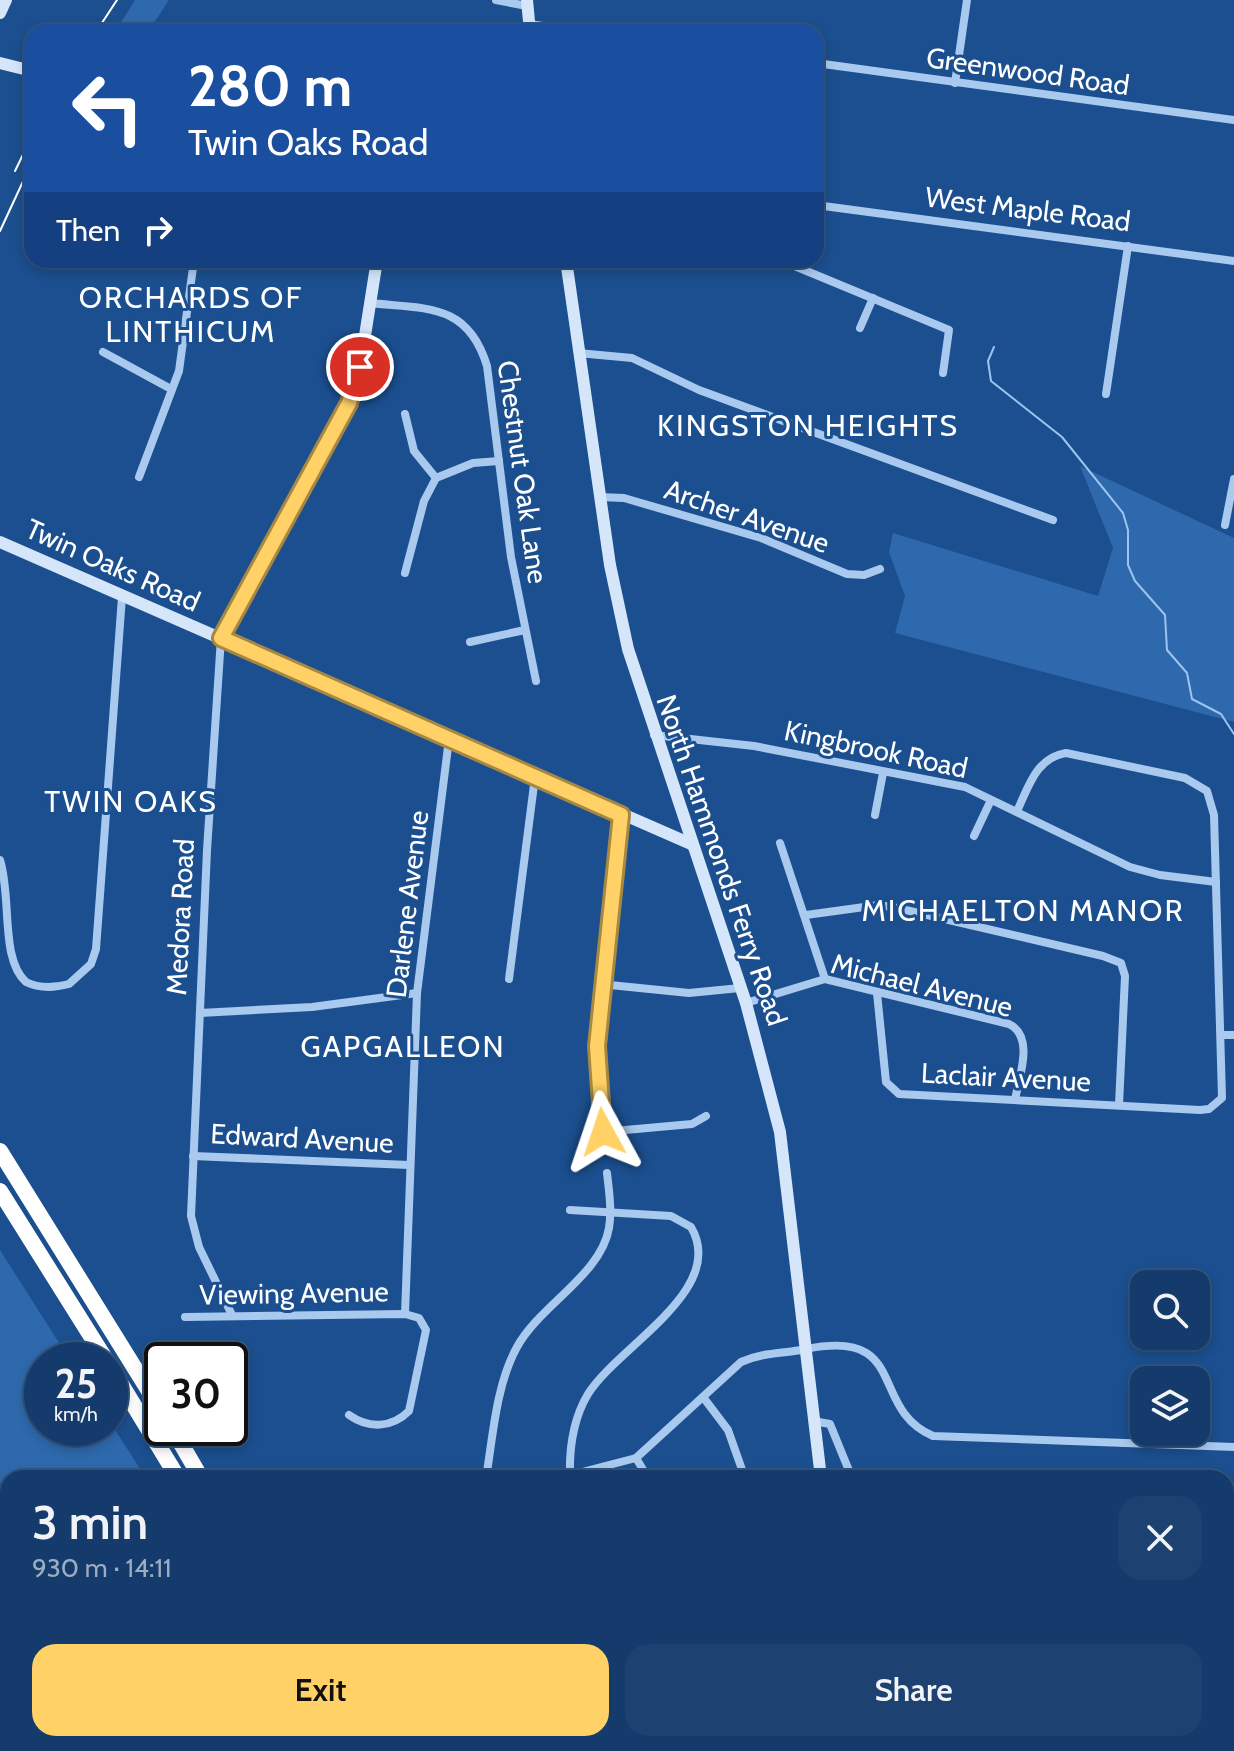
<!DOCTYPE html>
<meta charset="utf-8">
<style>
:root{--surface:#143b6b;--page:#1d4271;--text:#f1f3f6;--muted:#9dadc1;--line:#33557e;--accent:#ffd166}
body{margin:0;font-family:Cabin,sans-serif;background:var(--page);color:var(--text);height:100vh;display:flex;flex-direction:column;font-size:30px;white-space:nowrap}
*{box-sizing:border-box;margin:0}
p{font-size:26px;color:var(--muted)}
.icon{flex:none;width:44px;height:44px;fill:none;stroke:currentColor;stroke-width:2;stroke-linecap:round;stroke-linejoin:round}
.map{position:relative;flex:1;overflow:hidden}
.panel{position:absolute;left:0px;top:1470px;width:1234px;height:282px;display:flex;flex-direction:column;background:var(--surface);border-radius:24px 24px 0 0;box-shadow:0 4px 12px #0003,0 0 0 2px var(--line)}
.panel>*{flex:none}
.hud{position:absolute;left:24px;top:24px;width:800px;height:244px;border-radius:24px;box-shadow:0 4px 12px #0003,0 0 0 2px var(--line);background:#1a4fa0;color:#fff;overflow:hidden}
.fabs{position:absolute;left:1130px;top:1270px;display:grid;gap:16px}
.fabs a{display:grid;place-items:center;width:80px;height:80px;border-radius:16px;background:var(--surface);box-shadow:0 4px 12px #0003,0 0 0 2px var(--line);font-size:40px}
.speed{position:absolute;left:24px;top:1342px;display:flex;gap:16px;font-size:40px;font-weight:700;text-align:center}
.speed>*{display:grid;place-content:center;width:104px;height:104px;border-radius:50%;background:var(--surface);box-shadow:0 4px 12px #0003,0 0 0 2px var(--line);line-height:1}
.speed small{font-size:20px;font-weight:400}
.speed .limit{border:4px solid #111;border-radius:12px;background:#fff;color:#111}
.pin{position:absolute;display:grid;place-items:center;width:68px;height:68px;color:#fff;margin:-34px;border:4px solid #fff;border-radius:50%;box-shadow:0 2px 8px #0007}
.me{position:absolute;width:88px;margin:-44px;rotate:355deg;stroke-linejoin:round;filter:drop-shadow(0 0 6px #0008)}
.turn{display:flex;align-items:center;gap:28px;height:168px;padding:0 32px;font-size:36px}
.turn .icon{width:104px;height:104px;stroke-width:2.5}
.turn b{display:block;font-size:56px;line-height:68px}
.then{display:flex;align-items:center;height:76px;padding:0 32px;background:#0003;gap:16px;font-size:30px}
.round{display:grid;place-items:center;flex:none;width:84px;height:84px;border-radius:24px;background:var(--page)}
.headline{display:flex;align-items:center;justify-content:space-between;height:136px;padding:0 32px}
h1{font-size:48px;font-weight:600;line-height:60px}
.primary-button{display:flex;gap:16px;margin-top:auto;padding:16px 32px}
.primary-button a{flex:1;height:92px;border-radius:24px;background:var(--accent);color:#111;font-size:32px;font-weight:600;line-height:92px;text-align:center}
.primary-button a+a{background:var(--page);color:var(--text)}
.map>svg:first-child{display:block}
.green{fill:#2e69ad}
.lines{fill:none;stroke-linecap:round;stroke-linejoin:round}
.stream{stroke:#9cc4f0;stroke-width:2}
.street{stroke:#a9c9ee;stroke-width:8}
.secondary{stroke:#d6e6fa;stroke-width:12}
.highway{stroke:#fff;stroke-width:16}
.tram{stroke:#fff;stroke-width:2}
.route-casing{stroke:#a68842;stroke-width:20}
.route{stroke:#ffd166;stroke-width:14}
.labels{text-anchor:middle;stroke-width:6;stroke-linejoin:round;paint-order:stroke}
.street-label{font-size:28px;fill:#fff;stroke:#1b4f8f}
.neighbourhood-label{font-size:30px;letter-spacing:2px;fill:#fff;stroke:#1b4f8f}
</style>
<div class="map">
<svg width="1234" height="1751" viewBox="0 0 1234 1751">
<rect width="100%" height="100%" fill="#1b4f8f"/>
<g class="green">
<polygon points="135,0 178,0 169,0 148,32 115,32"/>
<polygon points="1080,466 1234,538 1234,722 895,633 905,596 889,552 893,533 1098,596 1113,548"/>
<polygon points="0,1250 70,1360 42,1360 42,1428 110,1428 110,1422 146,1478 8,1478 8,1628 0,1622"/>
<polygon points="212,1744 273,1744 276,1751 209,1751"/>
<polygon points="357,1744 427,1744 444,1751 347,1751"/>
<polygon points="816,1744 866,1744 868,1751 793,1751"/>
</g>
<g class="lines">
<polyline class="stream" points="994,347 988,361 991,381 1062,437 1123,513 1128,530 1128,565 1135,581 1165,615 1167,650 1187,673 1192,699 1221,714 1234,734"/>
<g class="street">
<polyline points="496,0 527,6"/>
<polyline points="529,24 585,32"/>
<polyline points="816,63 1234,120"/>
<polyline points="955,83 967,0"/>
<polyline points="816,205 1234,261"/>
<polyline points="780,260 949,330 943,373"/>
<path d="M370 303C427 309 468 303 487 366L511 557 536 681"/>
<polyline points="860,328 873,298"/>
<polyline points="103,352 171,389"/>
<polyline points="578,353 632,358 699,390 1053,520"/>
<polyline points="1106,394 1128,246"/>
<polyline points="405,414 414,451 436,478"/>
<polyline points="139,477 179,371 194,260"/>
<polyline points="599,497 624,498 761,538 847,574 864,575 880,569"/>
<polyline points="1225,525 1234,479"/>
<polyline points="405,573 424,501 436,478 473,463 499,461"/>
<polyline points="221,638 207,850 191,1216 199,1247 232,1315"/>
<polyline points="470,642 525,630"/>
<polyline points="654,735 754,746 965,787 1130,867 1160,875 1216,882"/>
<polyline points="621,815 600,984 597,1046 603,1132 692,1124 706,1116"/>
<polyline points="875,815 883,773"/>
<polyline points="974,836 991,800"/>
<polyline points="780,843 825,979"/>
<path d="M0 860C12 898 0 959 26 982 40 989 54 988 69 984L91 964 96 949 122 597"/>
<polyline points="806,915 879,905 897,908 1103,956 1121,963 1125,976 1119,1105"/>
<polyline points="509,979 535,777"/>
<polyline points="600,984 689,993 740,988"/>
<path d="M877 993 886 1082 899 1094 1200 1110 1209 1109 1222 1098 1214 815 1207 791 1185 778 1066 753C1036 758 1029 786 1017 811"/>
<path d="M746 1003 825 979 1009 1024C1035 1037 1019 1077 1015 1100"/>
<polyline points="200,1013 312,1007 417,993"/>
<polyline points="1222,1035 1234,1035"/>
<polyline points="193,1156 409,1165"/>
<polyline points="405,1314 417,993 449,739"/>
<path d="M185 1317 405 1314 419 1318 426 1330 409 1411C392 1428 369 1429 349 1415"/>
<polyline points="703,1397 728,1430 745,1478"/>
<polyline points="813,1421 830,1424 852,1478"/>
<polyline points="636,1458 648,1478"/>
<path d="M486 1478C493 1436 496 1385 517 1347 540 1305 601 1275 609 1228 612 1210 609 1191 607 1173"/>
<path d="M559 1478 636 1458 741 1362C763 1352 783 1354 806 1349 910 1328 868 1408 933 1436L1234 1447"/>
<path d="M570 1478C569 1449 573 1419 588 1394 618 1346 728 1290 691 1227L671 1216 570 1210"/>
<polyline points="0,1684 8,1690"/>
<polyline points="0,1704 8,1696"/>
<polyline points="61,1751 66,1744"/>
</g>
<g class="secondary">
<polyline points="527,0 530,32"/>
<polyline points="0,13 6,0"/>
<polyline points="0,63 32,71"/>
<polyline points="566,260 610,565 628,649 746,1003 780,1132 821,1478"/>
<polyline points="0,542 691,844"/>
<polyline points="221,638 349,403 360,367 377,260"/>
<polyline points="874,1744 876,1751"/>
</g>
<g class="highway">
<polyline points="0,1151 162,1412"/>
<polyline points="0,1191 106,1360"/>
<polyline points="110,1366 178,1478"/>
<polyline points="172,1428 201,1478"/>
<polyline points="1226,1607 1234,1604"/>
<polyline points="1226,1654 1234,1652"/>
<polyline points="285,1744 287,1751"/>
<polyline points="306,1744 308,1751"/>
<polyline points="438,1744 451,1751"/>
<polyline points="464,1744 479,1751"/>
<polyline points="203,1751 206,1744"/>
<polyline points="342,1751 349,1744"/>
<polyline points="755,1751 778,1744"/>
<polyline points="903,1751 926,1744"/>
</g>
<g class="tram">
<polyline points="96,32 117,0"/>
<polyline points="15,171 32,136"/>
<polyline points="0,231 32,162"/>
</g>
</g>
<g class="lines">
<defs>
<polyline id="route" points="360,367 349,403 221,638 621,815 597,1046 603,1132"/>
</defs>
<use href="#route" class="route-casing"/>
<use href="#route" class="route"/>
</g>
<g class="labels">
<g class="street-label">
<text transform="translate(1028 71) rotate(8)" y="10">Greenwood Road</text>
<text transform="translate(1028 209) rotate(7)" y="10">West Maple Road</text>
<text transform="translate(523 472) rotate(82)" y="10">Chestnut Oak Lane</text>
<text transform="translate(747 516) rotate(19)" y="10">Archer Avenue</text>
<text transform="translate(113 565) rotate(24)" y="10">Twin Oaks Road</text>
<text transform="translate(876 749) rotate(12)" y="10">Kingbrook Road</text>
<text transform="translate(722 860) rotate(71)" y="10">North Hammonds Ferry Road</text>
<text transform="translate(407 904) rotate(-83)" y="10">Darlene Avenue</text>
<text transform="translate(180 917) rotate(-87)" y="10">Medora Road</text>
<text transform="translate(922 985) rotate(14)" y="10">Michael Avenue</text>
<text transform="translate(1006 1077) rotate(3)" y="10">Laclair Avenue</text>
<text transform="translate(302 1138) rotate(3)" y="10">Edward Avenue</text>
<text transform="translate(294 1293) rotate(-1)" y="10">Viewing Avenue</text>
</g>
<g class="neighbourhood-label">
<text x="191" y="308">ORCHARDS OF<tspan x="191" dy="34">LINTHICUM</tspan></text>
<text x="808" y="436">KINGSTON HEIGHTS</text>
<text x="131" y="812">TWIN OAKS</text>
<text x="1023" y="921">MICHAELTON MANOR</text>
<text x="403" y="1057">GAPGALLEON</text>
</g>
</g>
</svg>
<div class="fabs">
<a><svg class="icon" aria-label="search" viewBox="0 0 24 24"><circle cx="10" cy="10" r="6"/><path d="M15 15l6 6"/></svg></a>
<a><svg class="icon" aria-label="layers" viewBox="0 0 24 24"><path d="M12 4l9 5-9 5-9-5zM3 14l9 5 9-5"/></svg></a>
</div>
<div class="speed"><div>25<small>km/h</small></div><div class="limit">30</div></div>
<div class="pin" style="left:360px;top:367px;background:#d93025"><svg class="icon" aria-label="arrive" viewBox="0 0 24 24"><path d="M6 21V4h12l-3 4 3 4H6"/></svg></div>
<svg class="me" style="left:603px;top:1132px" viewBox="-20 -20 40 40"><path d="M0-17L14 15 0 8-14 15z" fill="#ffd166" stroke="#fff" stroke-width="4"/></svg>
<div class="hud">
<div class="turn"><svg class="icon" aria-label="left" viewBox="0 0 24 24"><path d="M17 20v-9H6M10 6l-5 5 5 5"/></svg><div><b>280 m</b>Twin Oaks Road</div></div>
<div class="then">Then<svg class="icon" aria-label="right" viewBox="0 0 24 24"><path d="M7 20v-9h11M14 6l5 5-5 5"/></svg></div>
</div>
<section class="panel">
<div class="headline"><div><h1>3 min</h1><p>930 m · 14:11</p></div><a class="round"><svg class="icon" aria-label="close" viewBox="0 0 24 24"><path d="M6 6l12 12M18 6L6 18"/></svg></a></div>
<div class="primary-button"><a>Exit</a><a>Share</a></div>
</section>
</div>
